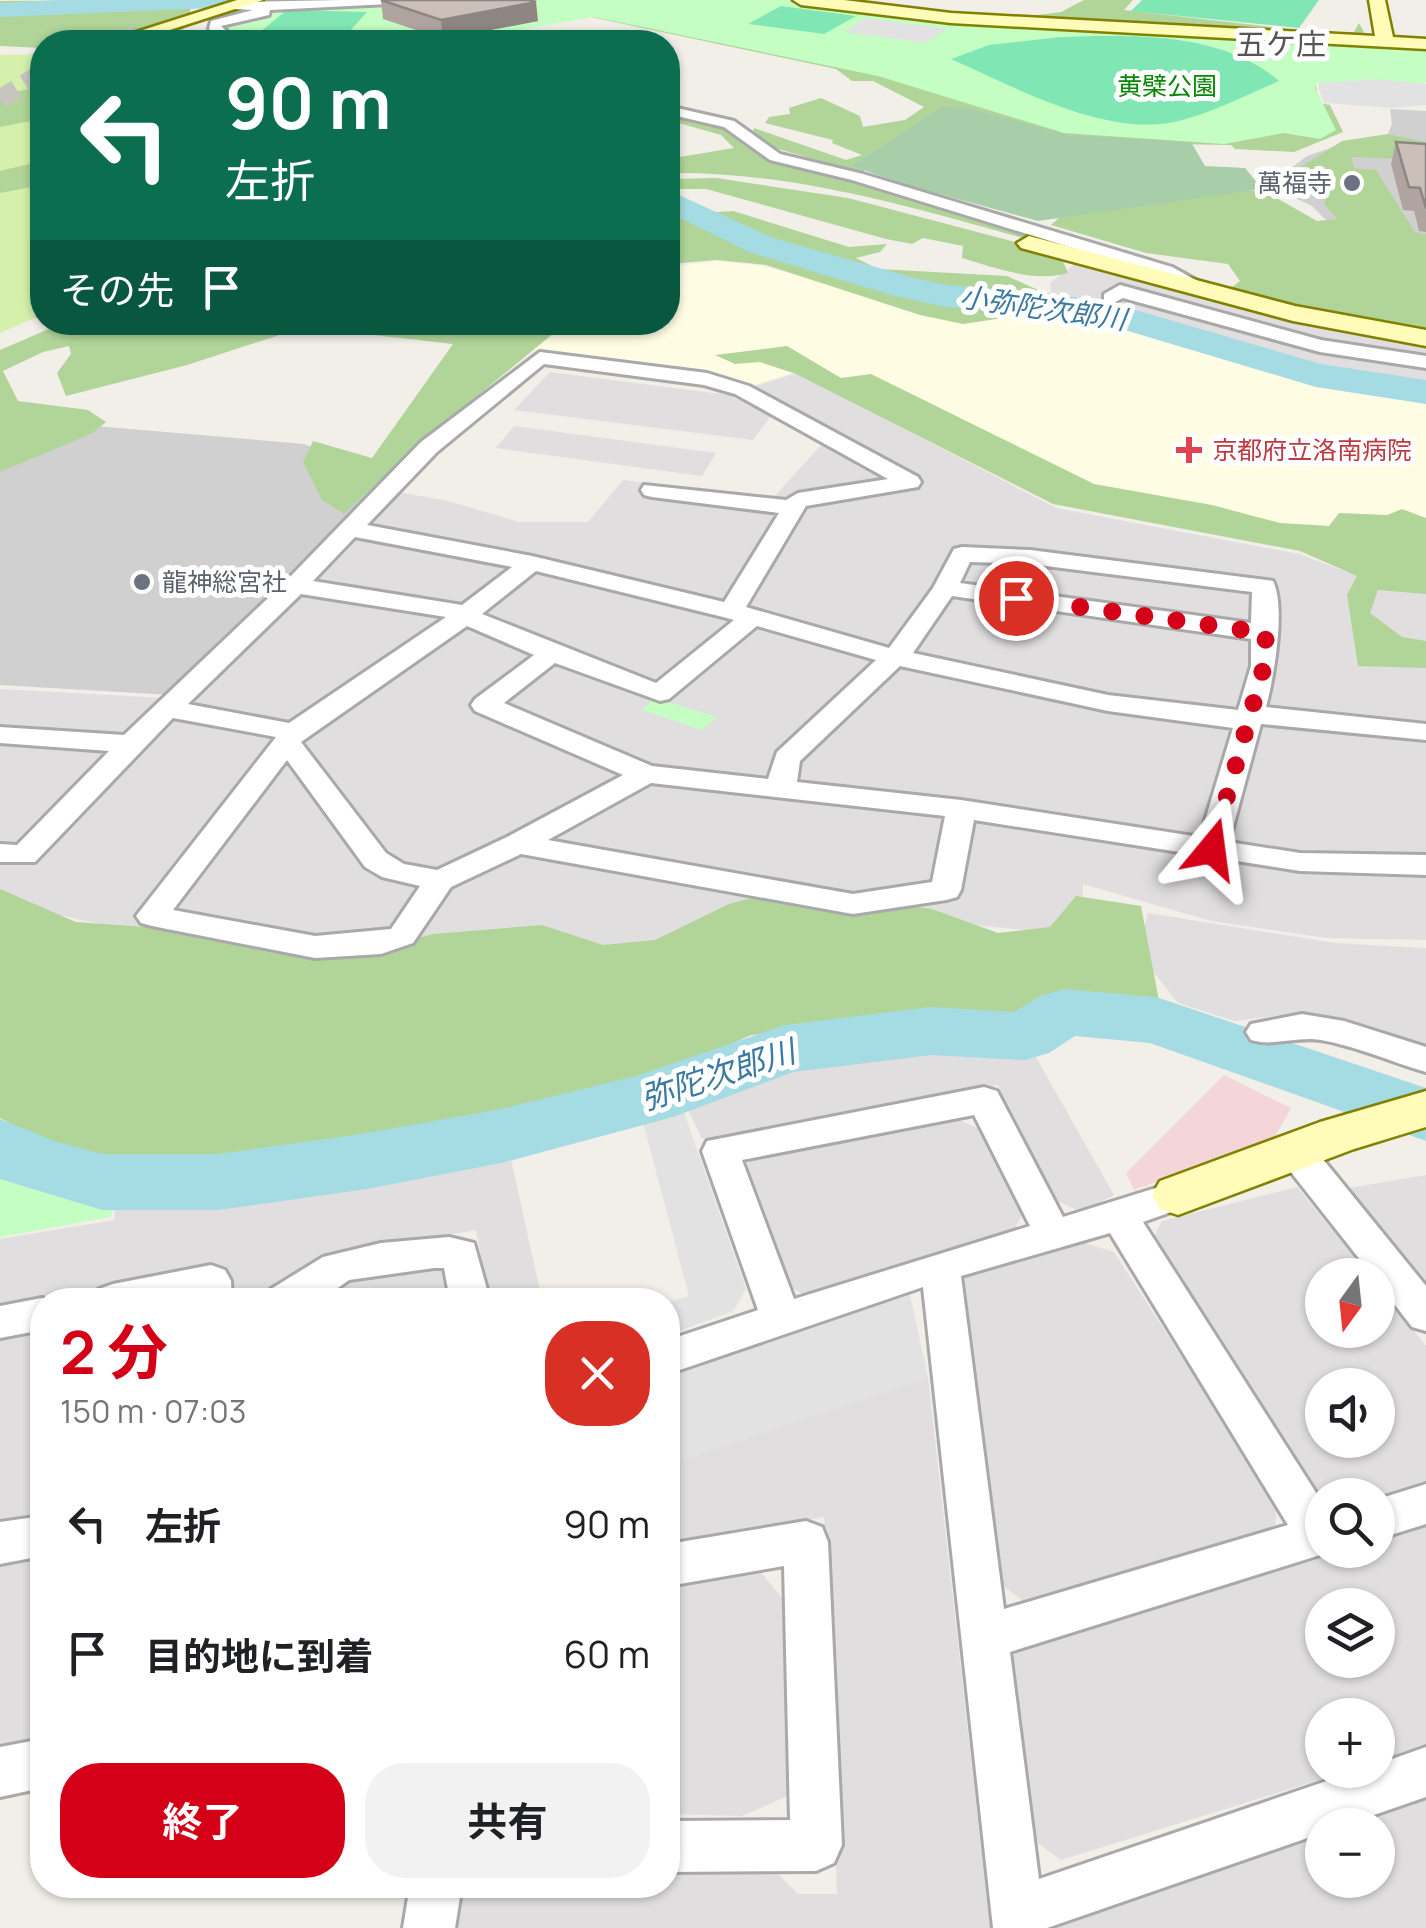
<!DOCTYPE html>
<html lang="ja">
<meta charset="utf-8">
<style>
:root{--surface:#fff;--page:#f2f2f2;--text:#202124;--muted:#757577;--accent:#d30017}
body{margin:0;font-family:Manrope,"Noto Sans JP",sans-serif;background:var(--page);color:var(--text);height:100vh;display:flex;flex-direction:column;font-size:38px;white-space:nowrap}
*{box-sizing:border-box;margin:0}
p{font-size:32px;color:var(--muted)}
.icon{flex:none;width:55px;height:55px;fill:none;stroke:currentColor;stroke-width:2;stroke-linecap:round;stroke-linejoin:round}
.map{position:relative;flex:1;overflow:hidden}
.panel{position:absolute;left:30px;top:1288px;width:650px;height:610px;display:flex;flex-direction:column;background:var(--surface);border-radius:40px;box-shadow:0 2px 8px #0004}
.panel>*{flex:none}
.top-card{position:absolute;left:30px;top:30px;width:650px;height:305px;border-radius:40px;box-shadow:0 2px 8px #0004;background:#0b6e4f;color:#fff;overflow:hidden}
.needle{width:65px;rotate:195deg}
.controls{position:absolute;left:1305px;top:1258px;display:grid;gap:20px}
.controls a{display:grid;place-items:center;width:90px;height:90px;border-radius:50%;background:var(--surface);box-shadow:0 2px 8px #0004;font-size:50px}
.pin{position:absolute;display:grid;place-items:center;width:85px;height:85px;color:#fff;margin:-42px;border:5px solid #fff;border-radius:50%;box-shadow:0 2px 10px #0007}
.me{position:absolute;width:110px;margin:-55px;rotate:16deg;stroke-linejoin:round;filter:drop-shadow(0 0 8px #0008)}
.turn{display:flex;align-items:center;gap:35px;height:210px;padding:0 30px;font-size:45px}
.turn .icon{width:130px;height:130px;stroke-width:2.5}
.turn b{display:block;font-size:70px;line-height:85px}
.then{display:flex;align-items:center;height:95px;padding:0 30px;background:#0003;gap:20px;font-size:38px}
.round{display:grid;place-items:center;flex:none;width:105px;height:105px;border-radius:40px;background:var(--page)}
.head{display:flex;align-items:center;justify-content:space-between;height:170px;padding:0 30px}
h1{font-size:60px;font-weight:700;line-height:75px;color:var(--accent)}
.primary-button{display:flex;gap:20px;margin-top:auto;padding:20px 30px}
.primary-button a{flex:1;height:115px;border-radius:40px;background:var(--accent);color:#fff;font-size:40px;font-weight:700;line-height:115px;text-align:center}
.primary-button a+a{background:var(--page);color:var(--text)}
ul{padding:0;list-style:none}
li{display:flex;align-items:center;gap:30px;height:130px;padding:0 30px}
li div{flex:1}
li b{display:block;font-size:38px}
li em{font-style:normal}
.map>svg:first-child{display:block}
.residential{fill:#e0dedf;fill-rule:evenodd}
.commercial{fill:#f4d6d8}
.education{fill:#fffce4}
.religious{fill:#d0d0d0}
.grass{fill:#d4f0aa}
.forest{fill:#b1d599}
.cemetery{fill:#a7cea8}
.park{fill:#c5fec3}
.pitch{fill:#80e7b4}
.parking{fill:#e2e2e2}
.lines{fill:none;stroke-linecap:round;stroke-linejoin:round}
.river{fill:#a5dce3;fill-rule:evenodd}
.secondary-tunnel{stroke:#c8c5c0;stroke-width:19;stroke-dasharray:19 10;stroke-linecap:butt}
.street-casing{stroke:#a9a9a9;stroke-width:6}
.secondary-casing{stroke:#818100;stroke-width:5}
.street{fill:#fff;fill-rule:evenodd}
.secondary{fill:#fffbb9;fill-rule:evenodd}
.wall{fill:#afa4a0}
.shaded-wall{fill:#8e8682}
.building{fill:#cbbfba;stroke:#8e8682;stroke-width:2.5}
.route{stroke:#d30017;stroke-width:18;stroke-dasharray:0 32.4}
.worship-dot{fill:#6b7280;stroke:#fff;stroke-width:4}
.health-dot{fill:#e0444e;stroke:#fff;stroke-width:4}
.labels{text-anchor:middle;stroke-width:10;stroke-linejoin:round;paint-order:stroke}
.far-park-label{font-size:25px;fill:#078703;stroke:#fff}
.far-worship-label{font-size:25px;fill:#5b616d;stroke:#fff;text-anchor:end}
.far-health-label{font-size:25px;fill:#be3a42;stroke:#fff;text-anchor:start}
.far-water-label{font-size:28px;font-style:italic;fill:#3c7aa2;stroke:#fff}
.far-quarter-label{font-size:30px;fill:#555;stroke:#fff}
.water-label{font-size:32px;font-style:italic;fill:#3c7aa2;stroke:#fff}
</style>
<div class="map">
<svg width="1426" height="1928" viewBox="0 0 1426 1928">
<rect width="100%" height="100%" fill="#f2eee8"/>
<g class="residential">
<polygon points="1092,263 1426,341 1426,388 1379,378 1319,374 1118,313 1052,300 1050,283 1075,264"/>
<polygon points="550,372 728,395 772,415 753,440 514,410"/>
<polygon points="797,373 1056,508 1299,554 1347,572 1426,581 1426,940 1326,938 1211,921 1083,884 1080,935 766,906 647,960 347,968 150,935 0,902 0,689 184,699 393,491 448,501 519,522 588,522 623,480 772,499 834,431 749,388"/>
<polygon points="514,426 716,453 702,476 496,448"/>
<polygon points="1148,913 1335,943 1426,948 1426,1050 1298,1013 1234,1021 1178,1003 1138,953"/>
<polygon points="1029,1045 1114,1195 1082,1212 1044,1195 998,1085 702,1139 681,1094 775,1069"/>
<polygon points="957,1119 984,1131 1024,1211 1011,1236 810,1299 783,1282 743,1172 751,1156"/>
<polygon points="510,1155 542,1300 489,1300 476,1230 337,1254 294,1288 227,1298 224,1266 0,1310 0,1239 114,1220 116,1194 216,1192 433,1169"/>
<polygon points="1426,1175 1426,1297 1338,1190"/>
<path d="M1297 1187 1369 1275H1322V1330H1378V1286L1426 1346V1486L1378 1499V1495H1322V1501L1313 1497 1151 1242 1162 1221ZM1322 1385H1378V1440H1322Z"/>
<polygon points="1084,1243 1114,1252 1277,1504 1275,1531 1022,1600 993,1578 957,1292 964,1275"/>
<polygon points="425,1265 449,1274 453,1300 325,1300 341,1281"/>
<polygon points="42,1326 42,1518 0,1529 0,1335"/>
<polygon points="928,1377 990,1928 452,1928 457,1885 668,1885 668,1859 765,1861 798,1894 837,1894 824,1517 668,1546 668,1445 673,1462"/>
<path d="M1426 1521V1747L1378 1762V1715H1322V1770H1351L1061 1860 1035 1841 1005 1647 1328 1550H1378V1535ZM1322 1605H1378V1660H1322Z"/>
<polygon points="42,1551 42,1744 0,1752 0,1561"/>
<polygon points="758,1569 782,1598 790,1795 742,1816 668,1814 668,1585"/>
<polygon points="1426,1795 1426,1928 1036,1928 1322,1830 1322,1880 1378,1880 1378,1825 1336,1825"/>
</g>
<polygon class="commercial" points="1224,1075 1291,1108 1273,1140 1134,1190 1126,1173"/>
<polygon class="education" points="717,261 763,266 965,321 1054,310 1092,316 1299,382 1426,400 1426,550 1052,501 797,371 749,387 709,374 529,349 561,323 668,322 668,267"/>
<g class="religious">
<polygon points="1390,109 1426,111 1426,264 1331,225 1312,206 1276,189 1279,177 1307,156 1345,143 1387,136 1392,124"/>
<polygon points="49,422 304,444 387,479 171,695 0,685 0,446"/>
</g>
<polygon class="grass" points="42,54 42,315 0,333 0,55"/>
<g class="forest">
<path d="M140 0 191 7C189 18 187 28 177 35 153 52 73 42 42 42V48L0 46V1Z"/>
<polygon points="784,0 1315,81 1319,103 1330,105 1343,132 1294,152 1235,149 1231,145 1167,144 863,167 865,174 775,148 753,132 754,128 846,160 862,155 832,143 833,140 765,123 769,117 790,114 789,108 821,98 860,116 863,127 905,120 924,107 873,81 852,81 836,69 591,17 594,8"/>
<polygon points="1084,0 1133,0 1124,10 1325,33 1354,32 1359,23 1365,34 1351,38 1015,18 1061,12"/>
<polygon points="42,86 42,119 0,127 0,95"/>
<path d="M668 114 741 134 761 151 1059 241 1055 247C928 212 801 171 668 173V159L734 148 721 135 668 120Z"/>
<polygon points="1388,134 1426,142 1426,165 1397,159 1351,157 1354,168 1376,170 1415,232 1426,234 1426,331 1228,290 1240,281 1228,264 1146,253 1051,225 1060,217 1237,189 1266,192 1317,221 1337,219 1324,204 1330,188 1283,182 1285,177 1342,141"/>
<polygon points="42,161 42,185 0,193 0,171"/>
<path d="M716 178 848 198 1038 248 1062 259 1068 273C1033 283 997 268 962 258L963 246 923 238 912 244 886 239 706 189H668V179Z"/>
<polygon points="668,203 689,214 733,211 849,247 887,244 880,252 856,258 878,269 1007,276 1047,294 1050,311 963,324 920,315 766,265 717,260 668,264"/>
<polygon points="65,322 566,322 566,323 420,443 344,514 322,500 303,462 313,441 372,458 453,344 304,327 187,365 66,396 57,373 71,354 69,346 43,352 3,371 18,401 88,410 106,422 93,433 0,472 0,350"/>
<polygon points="787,346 841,378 871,374 1094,484 1212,505 1280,523 1329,526 1339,513 1387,515 1402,509 1426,518 1426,594 1378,590 1370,613 1402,637 1426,641 1426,668 1358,666 1347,595 1357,576 1300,551 1053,504 796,374 760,362 735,364 715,355"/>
<polygon points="0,889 76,922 159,928 331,960 433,934 542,925 603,945 655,940 729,904 784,889 932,909 998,933 1050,927 1076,896 1141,906 1159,1001 1065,996 1015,1022 888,1022 751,1035 631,1090 376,1142 212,1165 77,1157 0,1118"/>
</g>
<polygon class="cemetery" points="943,106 972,109 1069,135 1191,142 1205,166 1245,168 1262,189 1038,221 903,184 852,166"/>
<g class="park">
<polygon points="398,0 784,0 873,12 1426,49 1426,83 1317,83 1315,88 1336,130 1320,139 1284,133 1224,144 1064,133 878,76 594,17 447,42 269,42 222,30 224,22 246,15"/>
<polygon points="655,698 717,717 702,730 642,710"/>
<polygon points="0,1161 76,1191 114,1194 111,1217 0,1237"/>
</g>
<g class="pitch">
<polygon points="1142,0 1319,0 1299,28 1131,11"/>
<polygon points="781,6 856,16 824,34 748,24"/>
<polygon points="287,10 367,12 347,34 260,32"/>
<path d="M1060 37C1131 35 1222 31 1279 81 1249 94 1218 110 1186 119 1113 142 1017 88 951 59L989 45Z"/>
</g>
<g class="parking">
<polygon points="866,18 872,19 947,29 926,43 844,32"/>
<polygon points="1377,79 1426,84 1426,105 1393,108 1324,103 1319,89 1319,83"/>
<polygon points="680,1101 746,1289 733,1311 668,1335 668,1303 689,1296 641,1115"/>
<polygon points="910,1295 928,1377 673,1462 668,1445 668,1373"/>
</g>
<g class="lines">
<g class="river">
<polygon points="60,0 245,0 233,7 0,17 0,3"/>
<polygon points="668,190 773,238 914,278 946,285 1057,294 1125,307 1321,364 1426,380 1426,404 1316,387 1118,328 1057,316 946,307 895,296 749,252 668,212"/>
<polygon points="1064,989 1156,997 1426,1088 1426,1141 1150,1043 1075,1036 1049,1053 1025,1060 931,1055 793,1072 673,1117 501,1163 367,1189 218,1210 102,1210 0,1179 0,1119 57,1142 102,1154 218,1154 367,1133 501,1109 636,1076 785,1025 931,1007 1014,1012 1040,996"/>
</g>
<g class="secondary-tunnel">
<polyline points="118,42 139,34"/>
<polyline points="0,99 42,73"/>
</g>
<defs>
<g id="street">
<polygon points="343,0 395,0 389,4 270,10 269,15 221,26 231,35 262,38 268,42 225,42 209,29 211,21 253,10 234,9 238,2"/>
<polygon points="668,106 734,121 780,154 863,174 1172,267 1216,291 1207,297 1201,295 1160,275 852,180 770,160 724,127 668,114"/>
<polygon points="1120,285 1321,340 1426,356 1426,368 1320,352 1123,298 1111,304 1104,302 1104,294"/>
<path d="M540 352 707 373 749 386 918 477 921 482 918 487 806 506 746 607 889 648 933 588 954 549 962 547 1030 550 1273 581C1286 607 1274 677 1266 707L1426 724V740L1261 724 1229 842 1300 853 1426 855V875L1300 871 974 820 961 890 957 897 946 900 853 914 521 854 451 887 413 943 381 954 315 958 152 926 141 923 136 916 276 737 173 718 35 862H0V844L17 845 109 751 0 743V727L124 735 286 581 421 442ZM544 364 704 385 735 394 888 479 798 493 786 500 644 485 641 490 644 495 652 497 779 513 724 602 532 556 367 525 437 452ZM355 537 512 567 462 605 313 581ZM970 562 1030 564 1252 592 1251 623 960 583ZM536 571 723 617 734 620 656 683 482 614ZM301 594 446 617 289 723 188 704ZM952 596 1251 639V666L1238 710 1108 695 913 653ZM467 626 534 655 475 699 471 705 475 711 623 775 507 837 437 870 404 864 386 853 301 742ZM757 626 876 660 777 752 768 779 652 766 504 703 555 663 660 701 669 699ZM900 666 1108 711 1233 728 1200 837 961 800 797 782 800 761ZM287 760 365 867 382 877 420 886 391 929 315 936 173 910ZM651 783 945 816 932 882 853 894 548 840Z"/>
<path d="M1302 1014 1344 1021 1426 1047V1072C1391 1062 1357 1046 1321 1040 1297 1036 1272 1047 1251 1040L1246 1032 1251 1024Z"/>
<path d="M984 1087 997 1091 1063 1217 1178 1181 1191 1185 1197 1195 1191 1205 1143 1222 1322 1502V1550H1336L1010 1652 1039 1879 1359 1770H1378V1764L1426 1747V1797L1345 1825H1322V1833L1047 1928H993L923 1287 668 1374V1340L758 1310 702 1151 707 1141ZM974 1115 1030 1226 794 1299 742 1160ZM1110 1233 1288 1525 1004 1609 961 1276Z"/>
<polygon points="1296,1138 1309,1142 1426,1286 1426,1331 1412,1327 1378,1283 1378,1275 1372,1275 1283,1162 1278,1152 1283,1142"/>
<polygon points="449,1237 474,1243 490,1300 450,1300 444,1268 434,1268 349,1280 321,1300 265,1300 271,1289 323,1257 381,1243"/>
<polygon points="211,1265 225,1270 231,1281 232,1300 93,1300 99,1289 113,1284"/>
<polygon points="42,1298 49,1300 42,1300 42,1330 0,1338 0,1306"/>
<polygon points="1426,1484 1426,1524 1378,1539 1378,1499"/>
<polygon points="42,1516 42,1556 0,1564 0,1522"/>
<polygon points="806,1521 822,1527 828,1542 842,1845 834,1863 816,1871 668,1872 668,1821 790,1820 784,1566 668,1586 668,1544"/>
<polygon points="42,1739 42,1788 0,1797 0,1747"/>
<polygon points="410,1885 462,1885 455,1928 403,1928"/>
</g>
<g id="secondary">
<polygon points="237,0 263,0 145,38 139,39 130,34"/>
<polygon points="793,0 844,0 951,13 1375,36 1369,0 1385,0 1393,37 1426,39 1426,49 951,23 801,5"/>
<polygon points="1029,236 1295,306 1426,330 1426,346 1293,321 1021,248 1017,243"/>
<polygon points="1426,1091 1426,1127 1354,1149 1178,1215 1160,1209 1152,1195 1160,1181 1320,1122"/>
</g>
</defs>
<use href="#street" class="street-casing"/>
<use href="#secondary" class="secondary-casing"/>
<use href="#street" class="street"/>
<use href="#secondary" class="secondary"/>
</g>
<g class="wall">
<polygon points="381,0 538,21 443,39 383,19"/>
<polygon points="1396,142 1426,144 1426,232 1419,231 1414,211 1403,210 1391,164"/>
</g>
<polygon class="shaded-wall" points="536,2 538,21 443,39 441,20"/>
<g class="building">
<polygon points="381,0 529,0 536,2 441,20"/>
<polygon points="1396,142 1426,144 1426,208 1420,188 1409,187"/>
</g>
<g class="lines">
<polyline class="route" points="1016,598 1266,633 1264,666 1212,849"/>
</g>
<g class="worship-dot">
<circle cx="1352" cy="183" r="10"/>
<circle cx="142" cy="582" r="10"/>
</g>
<path class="health-dot" d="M1184 435h10v10h10v10h-10v10h-10v-10h-10v-10h10z"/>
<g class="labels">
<g class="far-park-label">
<text x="1167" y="95">黄檗公園</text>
</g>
<g class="far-worship-label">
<text x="1332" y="192">萬福寺</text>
<text x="162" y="591" text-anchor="start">龍神総宮社</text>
</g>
<g class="far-health-label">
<text x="1212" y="459">京都府立洛南病院</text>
</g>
<g class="far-water-label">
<text transform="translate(1043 308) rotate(8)" y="10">小弥陀次郎川</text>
</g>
<g class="far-quarter-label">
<text x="1281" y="55">五ケ庄</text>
</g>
<g class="water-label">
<text transform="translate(718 1075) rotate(-18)" y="11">弥陀次郎川</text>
</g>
</g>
</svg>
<div class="controls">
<a><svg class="needle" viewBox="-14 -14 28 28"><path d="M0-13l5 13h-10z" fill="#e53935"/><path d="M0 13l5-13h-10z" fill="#757577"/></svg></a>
<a><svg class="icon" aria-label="sound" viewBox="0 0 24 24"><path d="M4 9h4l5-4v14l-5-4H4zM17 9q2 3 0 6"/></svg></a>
<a><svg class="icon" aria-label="search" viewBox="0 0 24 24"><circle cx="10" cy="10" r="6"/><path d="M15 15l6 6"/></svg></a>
<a><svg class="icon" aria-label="layers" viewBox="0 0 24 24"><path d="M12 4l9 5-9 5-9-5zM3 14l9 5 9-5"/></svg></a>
<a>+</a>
<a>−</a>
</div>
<div class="pin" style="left:1016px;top:598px;background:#d93025"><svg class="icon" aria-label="arrive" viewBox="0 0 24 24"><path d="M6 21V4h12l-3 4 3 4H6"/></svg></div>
<svg class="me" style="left:1212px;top:849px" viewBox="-20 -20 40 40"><path d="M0-17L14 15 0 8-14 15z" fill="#d30017" stroke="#fff" stroke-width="4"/></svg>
<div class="top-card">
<div class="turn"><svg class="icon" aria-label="left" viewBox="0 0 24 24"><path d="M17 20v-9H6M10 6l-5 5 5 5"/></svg><div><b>90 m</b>左折</div></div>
<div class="then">その先<svg class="icon" aria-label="arrive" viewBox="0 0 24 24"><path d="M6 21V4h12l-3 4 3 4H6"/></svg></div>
</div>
<section class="panel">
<div class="head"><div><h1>2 分</h1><p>150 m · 07:03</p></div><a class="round" style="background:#d93025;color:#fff"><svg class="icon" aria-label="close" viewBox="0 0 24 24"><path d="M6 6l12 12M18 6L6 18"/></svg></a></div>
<ul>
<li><svg class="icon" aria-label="left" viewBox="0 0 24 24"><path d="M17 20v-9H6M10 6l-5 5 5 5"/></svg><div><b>左折</b></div><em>90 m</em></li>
<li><svg class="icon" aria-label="arrive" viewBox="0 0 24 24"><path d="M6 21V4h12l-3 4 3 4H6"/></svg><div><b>目的地に到着</b></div><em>60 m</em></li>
</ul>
<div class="primary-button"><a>終了</a><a>共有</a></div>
</section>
</div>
